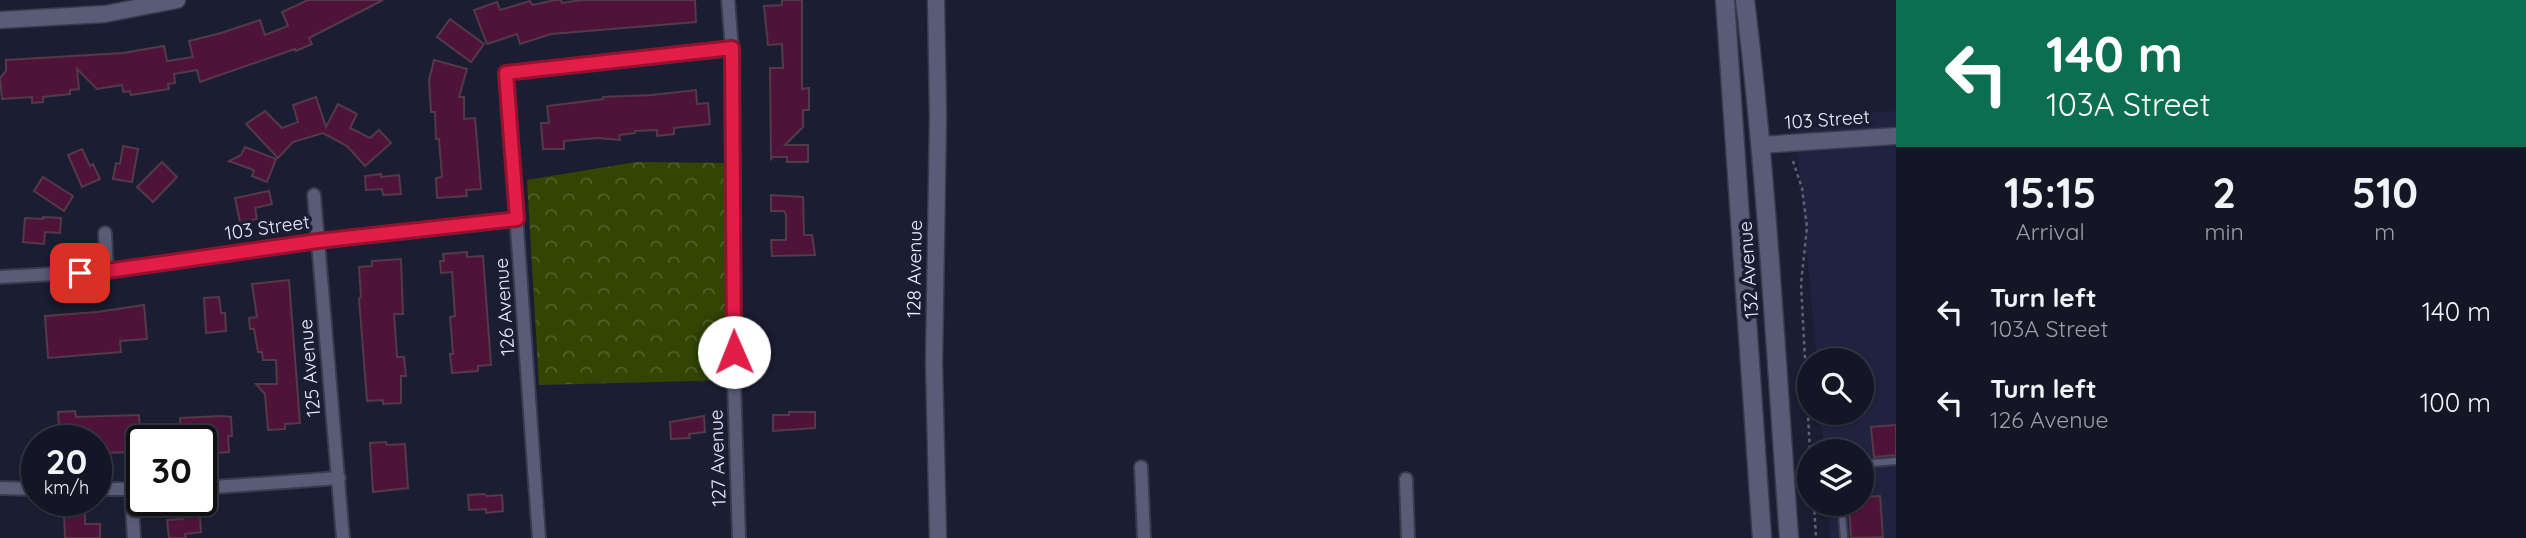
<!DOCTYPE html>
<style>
:root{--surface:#141626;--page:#1d1f2e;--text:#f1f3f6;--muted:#9d9fa7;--line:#333543}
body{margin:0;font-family:Quicksand,sans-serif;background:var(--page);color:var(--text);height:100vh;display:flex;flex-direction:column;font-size:26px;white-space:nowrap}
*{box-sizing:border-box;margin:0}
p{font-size:23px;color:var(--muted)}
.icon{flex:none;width:38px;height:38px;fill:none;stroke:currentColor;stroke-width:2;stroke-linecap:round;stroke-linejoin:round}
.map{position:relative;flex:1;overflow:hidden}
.details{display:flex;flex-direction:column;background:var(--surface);width:630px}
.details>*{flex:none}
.guide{background:#0b6e4f;color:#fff;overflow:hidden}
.fabs{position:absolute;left:1797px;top:348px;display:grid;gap:14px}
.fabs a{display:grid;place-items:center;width:77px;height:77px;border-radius:50%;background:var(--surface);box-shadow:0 2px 5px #0004,0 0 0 2px var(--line);font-size:35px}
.speed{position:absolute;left:21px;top:425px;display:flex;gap:14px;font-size:35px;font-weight:700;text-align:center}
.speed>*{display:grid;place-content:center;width:91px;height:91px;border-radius:50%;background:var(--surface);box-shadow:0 2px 5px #0004,0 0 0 2px var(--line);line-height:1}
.speed small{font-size:18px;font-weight:400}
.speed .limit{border:4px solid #111;border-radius:10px;background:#fff;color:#111}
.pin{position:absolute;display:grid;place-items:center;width:60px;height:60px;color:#fff;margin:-30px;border-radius:14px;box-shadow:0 4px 10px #0006}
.me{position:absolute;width:77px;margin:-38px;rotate:359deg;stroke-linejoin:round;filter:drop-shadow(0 0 5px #0008)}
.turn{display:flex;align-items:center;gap:24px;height:147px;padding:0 35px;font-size:32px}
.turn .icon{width:91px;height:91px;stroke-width:2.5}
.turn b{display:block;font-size:49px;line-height:60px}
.eta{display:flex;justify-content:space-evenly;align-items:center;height:119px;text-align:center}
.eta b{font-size:42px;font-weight:700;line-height:49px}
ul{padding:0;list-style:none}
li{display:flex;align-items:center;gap:21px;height:91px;padding:0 35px}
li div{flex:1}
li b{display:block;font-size:26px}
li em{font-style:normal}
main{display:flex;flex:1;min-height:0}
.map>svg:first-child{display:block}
.built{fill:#20233f}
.park{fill:url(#park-crowns)}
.building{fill:#4f133a;stroke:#533a48;stroke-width:2}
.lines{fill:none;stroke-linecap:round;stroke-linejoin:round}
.service-casing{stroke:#393a4c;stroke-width:10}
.minor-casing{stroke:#393a4c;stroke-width:16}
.tertiary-casing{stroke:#393a4c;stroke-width:19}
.secondary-casing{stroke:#393a4c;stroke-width:21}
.path{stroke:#606275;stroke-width:2.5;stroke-dasharray:3.5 3.5;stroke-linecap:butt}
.service{stroke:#595c76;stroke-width:6}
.minor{stroke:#595c76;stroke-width:12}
.tertiary{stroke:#595c76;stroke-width:16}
.secondary{stroke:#595c76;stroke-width:18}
.route-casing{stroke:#92132f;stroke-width:18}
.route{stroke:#e11d48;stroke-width:12}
.labels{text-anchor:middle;stroke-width:7;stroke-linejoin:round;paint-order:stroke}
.street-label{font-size:19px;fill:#edefff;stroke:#1b1d32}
</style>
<main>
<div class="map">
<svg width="1896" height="538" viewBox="0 0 1896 538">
<defs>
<pattern id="park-crowns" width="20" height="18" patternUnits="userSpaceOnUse" patternTransform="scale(1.75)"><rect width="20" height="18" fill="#324503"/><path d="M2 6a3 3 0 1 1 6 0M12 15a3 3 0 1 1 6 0" fill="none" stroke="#506029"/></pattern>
</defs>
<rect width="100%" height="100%" fill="#1b1d32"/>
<polygon class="built" points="1896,111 1896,538 1830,538 1828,504 1862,504 1862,452 1824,451 1821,413 1862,413 1862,360 1817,360 1794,117"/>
<polygon class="park" points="636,162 732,163 734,380 539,385 527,180"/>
<g class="building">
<polygon points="308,0 383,0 309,38 312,44 296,51 295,49 200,82 197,70 174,74 175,83 168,84 169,89 131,95 130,91 123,92 122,85 97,89 77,69 79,89 70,90 70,94 43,97 43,102 32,103 32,97 2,99 0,78 6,71 6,60 123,53 164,46 167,61 193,57 189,41 221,33 260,20 265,35 288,26 282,12"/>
<polygon points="556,0 561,0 562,3 582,0 695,0 696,22 551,34 520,44 517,34 487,44 474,10 497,2 500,10 530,1 532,5"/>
<polygon points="782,0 802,0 802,89 809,88 809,110 803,110 803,127 785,145 808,145 808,162 787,162 787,157 773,157 771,159 770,68 783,68 782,44 768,45 764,6 782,5"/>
<polygon points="450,19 484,44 471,62 437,37"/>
<polygon points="434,60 467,69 459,97 464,97 464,119 475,118 481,189 466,190 467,196 437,198 436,178 442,177 439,139 436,139 435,112 431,112 429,80"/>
<polygon points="696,90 697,104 708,103 710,124 674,128 674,134 657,136 657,130 635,131 635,133 619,135 620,140 598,138 564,141 564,149 543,149 541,123 549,123 547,106 603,99 603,97 651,95"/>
<polygon points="316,97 326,127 338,104 357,114 350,128 370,138 379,130 391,143 365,166 347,146 323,133 293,142 278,158 246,124 265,111 282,128 298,122 293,105"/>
<polygon points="123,146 138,149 132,182 113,179 116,163 120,164"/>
<polygon points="245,147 276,159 267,182 252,176 254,171 251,169 229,161 241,155"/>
<polygon points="82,149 90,166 93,164 100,179 82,187 68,155"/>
<polygon points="162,162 177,177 153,202 137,187"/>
<polygon points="381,174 381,177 399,175 401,194 383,195 382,189 366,190 365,176"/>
<polygon points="43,177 73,196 64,211 34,191"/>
<polygon points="269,191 272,204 255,208 257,219 240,222 235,198"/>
<polygon points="771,195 803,197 804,235 812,235 815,255 772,256 771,240 786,240 786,215 784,211 771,211"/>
<polygon points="43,217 61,218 60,233 45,232 44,244 23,242 25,218 43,219"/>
<polygon points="467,252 467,257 483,256 491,365 478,366 478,371 452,373 450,354 453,354 450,317 455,316 452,272 441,273 440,261 444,261 443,254"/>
<polygon points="401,259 403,314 394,314 397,357 404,357 406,376 401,376 401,403 383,404 383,400 367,401 359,298 361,297 359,267 372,266 372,261"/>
<polygon points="289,280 300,423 285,424 285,429 268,430 265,394 256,384 277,384 276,360 263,360 262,352 258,352 254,329 250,329 249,318 257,317 252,284"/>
<polygon points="219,297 221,313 225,313 226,331 206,333 204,298"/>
<polygon points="144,305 147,339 120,341 121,352 48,358 45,316 97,312"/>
<polygon points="75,411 76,417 139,415 140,436 136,436 137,452 96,453 94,437 60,441 58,412"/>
<polygon points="789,412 815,412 815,428 773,431 773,415 789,415"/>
<polygon points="222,416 231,417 232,436 228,436 229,452 214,453 214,441 181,441 180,418"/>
<polygon points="704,416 705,432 689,434 690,438 671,439 670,422"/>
<polygon points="1896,425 1896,455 1874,457 1871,427"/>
<polygon points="386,442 387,445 405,444 408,488 373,492 370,443"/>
<polygon points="484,494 487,496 502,495 503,511 486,513 486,509 469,510 468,495"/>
<polygon points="1880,496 1883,537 1851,538 1849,504 1862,504 1862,497"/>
<polygon points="85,513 85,524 100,524 100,538 65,538 64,514"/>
<polygon points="200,513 201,532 185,534 186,538 169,538 167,520 183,519 183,514"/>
</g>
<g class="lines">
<defs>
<g id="service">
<polyline points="1862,464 1896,461"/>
<polyline points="1841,504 1844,538"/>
</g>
<g id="minor">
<polyline points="728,0 732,49 734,380 739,538"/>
<polyline points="314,195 343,538"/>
<polyline points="105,233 107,271"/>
<polyline points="0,277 107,271 318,241 517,219"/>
<polyline points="1141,467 1144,538"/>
<polyline points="1406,479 1408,538"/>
<polyline points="0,488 37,489"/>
<polyline points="201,488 339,478"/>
<polyline points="96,489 142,489"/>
<polyline points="131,489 134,538"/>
<polyline points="539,538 506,73 732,49"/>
</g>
<g id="tertiary">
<polyline points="936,0 938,116 934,362 938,538"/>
<polyline points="0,20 105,14 177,0"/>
<polyline points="1760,145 1896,136"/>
</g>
<g id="secondary">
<polyline points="1725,0 1762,538"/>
<path d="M1745 0C1767 178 1776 359 1789 538"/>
</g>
</defs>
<use href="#service" class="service-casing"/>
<use href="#minor" class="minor-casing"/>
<use href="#tertiary" class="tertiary-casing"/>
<use href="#secondary" class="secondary-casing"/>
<g class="path">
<polyline points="1793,161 1802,188 1807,227 1801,284 1810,452"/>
<polyline points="1814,504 1816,538"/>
</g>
<use href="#service" class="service"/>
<use href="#minor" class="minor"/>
<use href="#tertiary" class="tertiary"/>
<use href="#secondary" class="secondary"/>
</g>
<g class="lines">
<defs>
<polyline id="route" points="80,273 107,271 318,241 517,219 506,73 732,48 734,352"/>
</defs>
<use href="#route" class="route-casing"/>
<use href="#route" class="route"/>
</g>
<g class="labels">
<g class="street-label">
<text transform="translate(1827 119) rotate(-4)" y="7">103 Street</text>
<text transform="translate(267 227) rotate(-8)" y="7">103 Street</text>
<text transform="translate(914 269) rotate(-89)" y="7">128 Avenue</text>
<text transform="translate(1748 270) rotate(-94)" y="7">132 Avenue</text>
<text transform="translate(504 307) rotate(-94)" y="7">126 Avenue</text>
<text transform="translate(309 368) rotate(-95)" y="7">125 Avenue</text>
<text transform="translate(717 458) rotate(-92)" y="7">127 Avenue</text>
</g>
</g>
</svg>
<div class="fabs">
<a><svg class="icon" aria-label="search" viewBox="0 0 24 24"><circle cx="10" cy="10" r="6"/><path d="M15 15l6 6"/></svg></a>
<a><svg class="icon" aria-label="layers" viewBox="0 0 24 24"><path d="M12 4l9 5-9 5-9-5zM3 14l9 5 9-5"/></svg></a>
</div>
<div class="speed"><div>20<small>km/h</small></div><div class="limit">30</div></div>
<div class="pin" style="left:80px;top:273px;background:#d93025"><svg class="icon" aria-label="arrive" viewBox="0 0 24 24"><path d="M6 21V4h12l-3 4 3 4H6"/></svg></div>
<svg class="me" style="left:734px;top:352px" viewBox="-20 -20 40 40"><circle r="19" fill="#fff"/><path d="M0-13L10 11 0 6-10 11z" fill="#e11d48"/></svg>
</div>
<section class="details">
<div class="guide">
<div class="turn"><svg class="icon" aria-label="left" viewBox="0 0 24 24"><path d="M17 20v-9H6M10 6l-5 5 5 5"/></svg><div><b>140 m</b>103A Street</div></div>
</div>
<div class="eta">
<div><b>15:15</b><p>Arrival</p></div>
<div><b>2</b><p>min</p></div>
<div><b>510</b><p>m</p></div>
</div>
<ul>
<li><svg class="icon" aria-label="left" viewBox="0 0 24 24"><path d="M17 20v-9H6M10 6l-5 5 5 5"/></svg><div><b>Turn left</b><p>103A Street</p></div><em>140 m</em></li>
<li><svg class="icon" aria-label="left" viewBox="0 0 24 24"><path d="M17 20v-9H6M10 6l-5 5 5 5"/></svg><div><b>Turn left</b><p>126 Avenue</p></div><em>100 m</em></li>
</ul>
</section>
</main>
